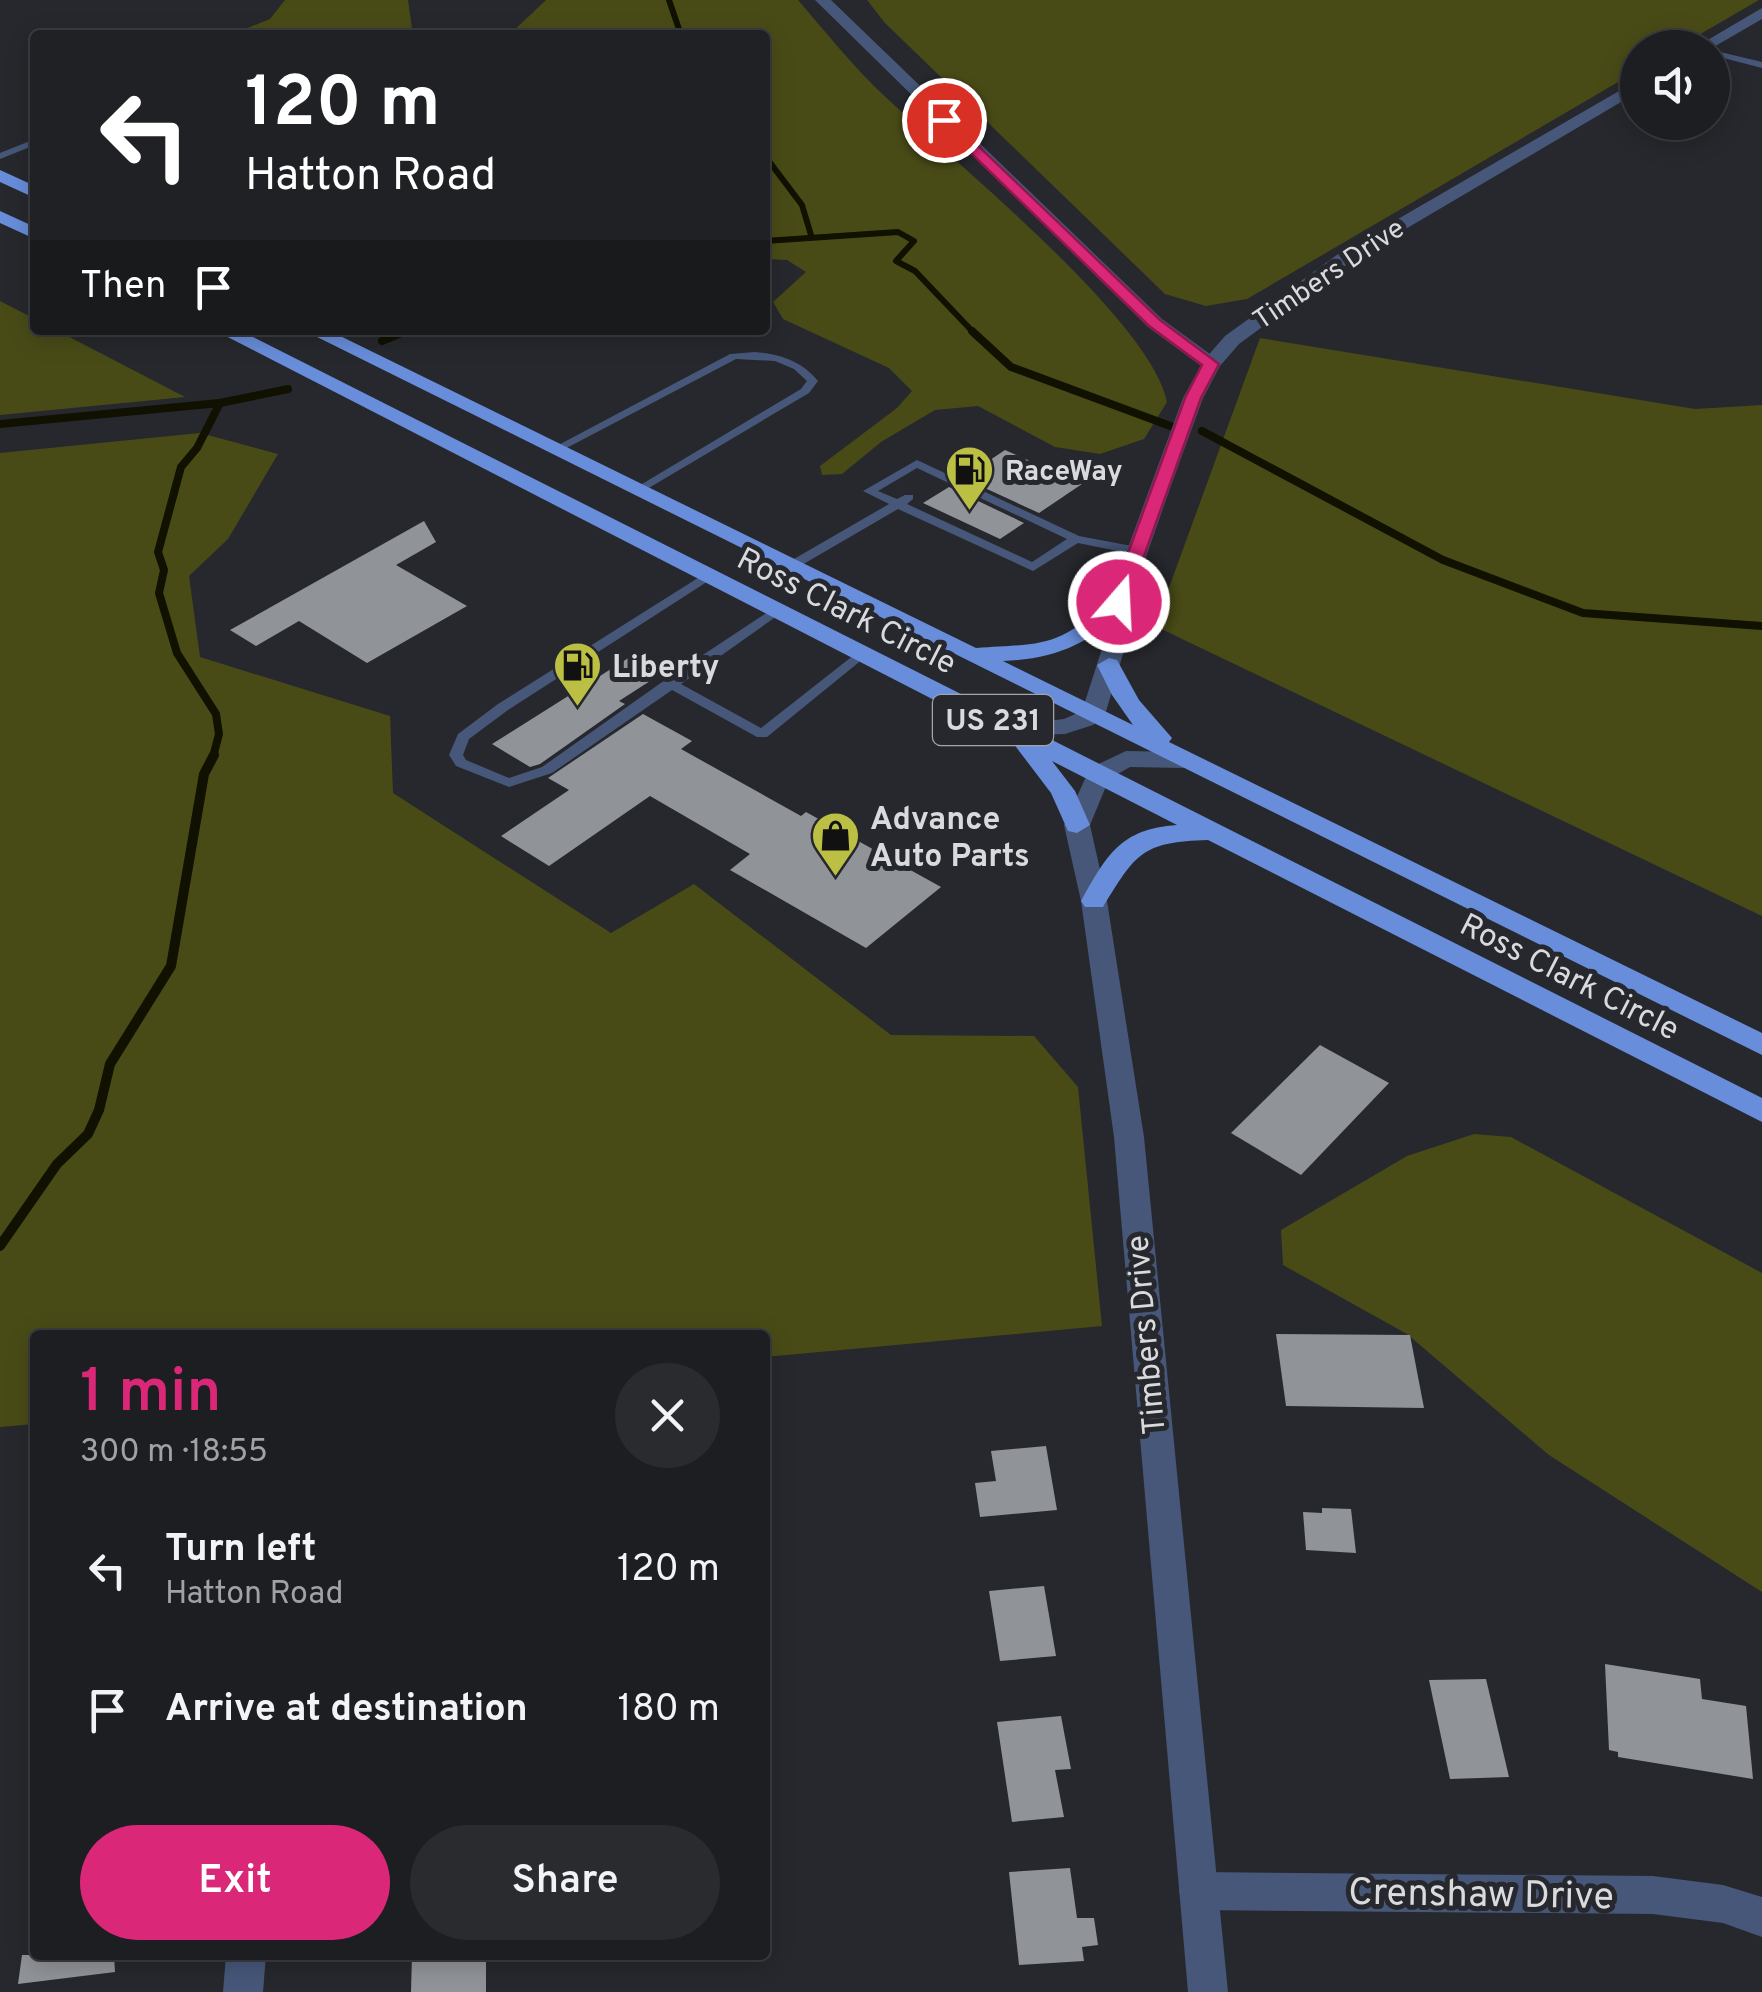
<!DOCTYPE html>
<meta charset="utf-8">
<style>
:root{--surface:#1c1e22;--page:#292b2f;--text:#f1f3f6;--muted:#a0a2a5;--line:#3a3c40;--accent:#db2777}
body{margin:0;font-family:Overpass,sans-serif;background:var(--page);color:var(--text);height:100vh;display:flex;flex-direction:column;font-size:38px;white-space:nowrap}
*{box-sizing:border-box;margin:0}
p{font-size:32px;color:var(--muted)}
.icon{flex:none;width:55px;height:55px;fill:none;stroke:currentColor;stroke-width:2;stroke-linecap:round;stroke-linejoin:round}
.map{position:relative;flex:1;overflow:hidden}
.details{position:absolute;left:30px;top:1330px;width:740px;height:630px;display:flex;flex-direction:column;background:var(--surface);border-radius:10px;box-shadow:0 5px 25px #0003,0 0 0 2px var(--line)}
.details>*{flex:none}
.banner{position:absolute;left:30px;top:30px;width:740px;height:305px;border-radius:10px;box-shadow:0 5px 25px #0003,0 0 0 2px var(--line);background:#202124;color:#fff;overflow:hidden}
.fabs{position:absolute;left:1620px;top:30px;display:grid;gap:20px}
.fabs a{display:grid;place-items:center;width:110px;height:110px;border-radius:50%;background:var(--surface);box-shadow:0 5px 25px #0003,0 0 0 2px var(--line);font-size:50px}
.pin{position:absolute;display:grid;place-items:center;width:85px;height:85px;color:#fff;margin:-42px;border:5px solid #fff;border-radius:50%;box-shadow:0 2px 10px #0007}
.me{position:absolute;width:110px;margin:-55px;rotate:19deg;stroke-linejoin:round;filter:drop-shadow(0 0 8px #0008)}
.turn{display:flex;align-items:center;gap:35px;height:210px;padding:0 50px;font-size:45px}
.turn .icon{width:130px;height:130px;stroke-width:2.5}
.turn b{display:block;font-size:70px;line-height:85px}
.then{display:flex;align-items:center;height:95px;padding:0 50px;background:#0003;gap:20px;font-size:38px}
.round{display:grid;place-items:center;flex:none;width:105px;height:105px;border-radius:52px;background:var(--page)}
.headline{display:flex;align-items:center;justify-content:space-between;height:170px;padding:0 50px}
h1{font-size:60px;font-weight:600;line-height:75px;color:var(--accent)}
.action{display:flex;gap:20px;margin-top:auto;padding:20px 50px}
.action a{flex:1;height:115px;border-radius:60px;background:var(--accent);color:#fff;font-size:40px;font-weight:600;line-height:115px;text-align:center}
.action a+a{background:var(--page);color:var(--text)}
ul{padding:0;list-style:none}
li{display:flex;align-items:center;gap:30px;height:140px;padding:0 50px}
li div{flex:1}
li b{display:block;font-size:38px}
li em{font-style:normal}
.map>svg:first-child{display:block}
.green{fill:#494b17}
.lines{fill:none;stroke-linecap:round;stroke-linejoin:round}
.stream-far2{stroke:#101100;stroke-width:6}
.stream-far1{stroke:#101100;stroke-width:8}
.stream{stroke:#101100;stroke-width:10}
.building{fill:#909398}
.service{fill:#465779;fill-rule:evenodd}
.minor{fill:#465779;fill-rule:evenodd}
.tertiary{fill:#465779;fill-rule:evenodd}
.trunk{fill:#688dda;fill-rule:evenodd}
.route{fill:#db2777;stroke:#8e194d;stroke-width:2.5}
.labels{text-anchor:middle;stroke-width:10;stroke-linejoin:round;paint-order:stroke}
.far-street-label{font-size:28px;fill:#d9dadd;stroke:#26282d}
.far-poi-label{font-size:28px;font-weight:bold;fill:#d9dadd;stroke:#26282d;text-anchor:start}
.shield{fill:#26282d;stroke:#a3a5a8;stroke-width:2.5}
.shield-label{font-size:30px;font-weight:bold;fill:#d9dadd}
.street-label{font-size:32px;fill:#d9dadd;stroke:#26282d}
.poi-label{font-size:32px;font-weight:bold;fill:#d9dadd;stroke:#26282d;text-anchor:start}
.near-street-label{font-size:38px;fill:#d9dadd;stroke:#26282d}
</style>
<div class="map">
<svg width="1762" height="1992" viewBox="0 0 1762 1992">
<rect width="100%" height="100%" fill="#26282d"/>
<g class="green">
<polygon points="285,0 408,0 413,35 317,35 279,29 260,35 230,35 270,19"/>
<path d="M546 0H798C823 29 847 59 874 86 942 153 1150 317 1167 402L1144 439 1100 454 1055 447 978 406 935 410 881 442 842 474 822 475 820 466 897 408 912 391 889 368 783 319 773 302 806 272 787 260 765 259V35H509Z"/>
<polygon points="867,0 1759,0 1678,47 1638,48 1637,71 1247,299 1206,306 1165,294 885,23"/>
<polygon points="0,301 35,319 35,330 56,330 185,397 0,415"/>
<polygon points="1260,338 1695,409 1762,405 1762,916 1155,626"/>
<polygon points="200,433 278,454 228,539 189,576 200,657 390,716 393,793 611,933 694,884 891,1035 1034,1036 1078,1087 1102,1326 765,1357 765,1335 35,1335 35,1424 0,1427 0,453"/>
<polygon points="1474,1134 1511,1137 1762,1273 1762,1592 1549,1455 1407,1334 1283,1265 1281,1230 1407,1156"/>
</g>
<g class="lines">
<g class="stream-far2">
<polyline points="669,0 681,35"/>
<polyline points="765,156 802,205 811,235"/>
<polyline points="765,241 898,232 914,241 896,261 915,271 974,333"/>
<polyline points="400,333 407,330"/>
</g>
<g class="stream-far1">
<polyline points="972,331 1011,367 1173,427"/>
<polyline points="382,341 406,331"/>
<polyline points="0,424 220,403 288,389"/>
<polyline points="1202,431 1443,560 1583,613 1762,626"/>
<polyline points="213,757 219,734 216,714 177,653 159,593 164,570 158,552 181,467 197,448 220,403"/>
</g>
<polyline class="stream" points="0,1246 57,1164 88,1134 99,1110 110,1064 171,966 204,774 214,755"/>
</g>
<g class="building">
<polygon points="1005,450 1082,484 1039,513 963,478"/>
<polygon points="949,487 1024,523 1000,539 923,503"/>
<polygon points="424,521 436,542 396,565 467,606 367,663 299,621 256,646 230,630"/>
<polygon points="630,657 661,674 619,701 625,704 540,764 530,767 492,744"/>
<polygon points="643,714 692,741 681,749 801,816 806,812 941,887 866,948 730,870 750,854 650,796 549,866 501,836 569,790 548,778"/>
<polygon points="1320,1045 1389,1083 1301,1175 1231,1133"/>
<polygon points="1276,1334 1410,1335 1424,1408 1286,1406"/>
<polygon points="1046,1446 1057,1510 980,1517 975,1483 996,1481 991,1451"/>
<polygon points="1322,1508 1351,1509 1356,1553 1306,1550 1303,1512 1322,1513"/>
<polygon points="1044,1586 1056,1656 1000,1661 989,1591"/>
<polygon points="1605,1664 1700,1679 1702,1699 1746,1706 1753,1779 1618,1757 1618,1752 1609,1750"/>
<polygon points="1486,1679 1509,1777 1450,1779 1429,1680"/>
<polygon points="1061,1716 1071,1769 1055,1770 1064,1817 1012,1822 997,1722"/>
<polygon points="1070,1868 1077,1918 1094,1918 1098,1945 1082,1947 1084,1961 1019,1965 1009,1872"/>
<polygon points="22,1955 114,1955 115,1972 18,1984"/>
<polygon points="412,1955 486,1955 486,1992 411,1992"/>
</g>
<g class="lines">
<g class="service">
<polygon points="1712,50 1762,62 1762,68 1712,55"/>
<polygon points="35,139 35,145 0,159 0,153"/>
<path d="M755 352C780 354 802 361 818 381L809 393 642 492H634L632 490 801 389 807 381 794 369 775 361 736 359 559 452 555 453 549 450 730 354Z"/>
<path d="M917 460 1079 536 1137 547 1143 551 1137 555 1078 543 1033 571 898 509 795 569H787V563L889 504 863 491ZM917 468 1067 539 1032 562 907 504 913 499V495H905L897 499 878 491Z"/>
<polygon points="709,571 713,572 713,578 508,710 469,739 463,755 466,760 509,778 542,767 665,680 774,608 782,608 784,611 681,684 761,728 859,651 863,650 869,654 767,737 757,737 672,690 552,773 509,787 456,766 449,755 458,734 498,704"/>
</g>
<g class="minor">
<polygon points="815,0 831,0 1162,319 1218,360 1218,368 1204,368 1148,327"/>
<polygon points="1198,1872 1653,1876 1723,1885 1762,1897 1762,1937 1723,1923 1653,1914 1198,1910 1184,1905 1179,1891 1184,1877"/>
<polygon points="226,1955 266,1955 263,1992 223,1992"/>
</g>
<g class="tertiary">
<polygon points="1762,8 1762,19 1712,48 1694,48"/>
<polygon points="1638,80 1638,92 1353,260 1239,344 1220,366 1203,398 1173,480 1130,602 1130,630 1105,715 1093,725 1065,734 1006,736 1003,731 1006,726 1064,719 1082,711 1108,630 1108,602 1183,398 1204,360 1225,336 1341,252"/>
<polygon points="1126,751 1183,752 1195,760 1183,768 1130,767 1109,779 1090,825 1107,901 1144,1137 1228,1992 1188,1992 1114,1137 1081,901 1064,825 1090,768"/>
</g>
<g class="trunk">
<polygon points="0,170 35,186 35,198 0,182"/>
<polygon points="0,211 35,227 35,239 0,223"/>
<path d="M214 330H239L1762 1098V1122L1208 840C1142 842 1136 853 1103 907H1085L1081 901C1107 855 1120 829 1177 825L1052 761 1075 791 1090 825 1077 833 1068 831 1051 793 1010 739Z"/>
<path d="M303 330H328L976 648C1045 643 1058 649 1111 597H1127L1130 602 1127 607C1089 644 1056 659 1003 661L1133 725 1112 695 1097 665 1109 658 1117 660 1139 700 1172 738 1169 742 1762 1033V1055Z"/>
</g>
</g>
<polygon class="route" points="939,117 948,117 1160,320 1219,364 1201,398 1126,606 1112,606 1110,602 1185,398 1202,365 1149,326 939,122"/>
<defs>
<symbol id="fuel-pin" viewBox="-11 -11 22 30"><path d="M0 17L-7.5 6A9.5 9.5 0 1 1 7.5 6Z" fill="#bbc045" stroke="#26282d"/><path d="M-5.5-6h7V0h2V4h1.3V-2.5L3-4.5l.8-.8L6-3V5H2.5V1h-1V6h-7ZM-4.2-4.7v3.2H.2V-4.7Z" fill="#111"/></symbol>
<symbol id="shop-pin" viewBox="-11 -11 22 30"><path d="M0 17L-7.5 6A9.5 9.5 0 1 1 7.5 6Z" fill="#bbc045" stroke="#26282d"/><path d="M-5-2.5h2.3a2.7 3.5 0 0 1 5.4 0H5L5.5 6h-11ZM-1.5-2.5h3a1.5 2.3 0 0 0-3 0Z" fill="#111"/></symbol>
</defs>
<g fill-rule="evenodd">
<use href="#fuel-pin" x="942" y="442" width="55" height="75"/>
<use href="#fuel-pin" x="550" y="638" width="55" height="75"/>
<use href="#shop-pin" x="808" y="808" width="55" height="75"/>
</g>
<g class="labels">
<g class="far-street-label">
<text transform="translate(1328 273) rotate(-34)" y="10">Timbers Drive</text>
</g>
<g class="far-poi-label">
<text x="1005" y="480">RaceWay</text>
</g>
<rect class="shield" x="933" y="695" width="120" height="50" rx="8"/>
<g class="shield-label">
<text x="993" y="730">US 231</text>
</g>
<g class="street-label">
<text transform="translate(847 610) rotate(27)" y="11">Ross Clark Circle</text>
<text transform="translate(1570 976) rotate(27)" y="11">Ross Clark Circle</text>
<text transform="translate(1145 1335) rotate(-95)" y="11">Timbers Drive</text>
</g>
<g class="poi-label">
<text x="612" y="677">Liberty</text>
<text x="870" y="829">Advance<tspan x="870" dy="37">Auto Parts</tspan></text>
</g>
<g class="near-street-label">
<text transform="translate(1481 1893) rotate(1)" y="13">Crenshaw Drive</text>
</g>
</g>
</svg>
<div class="fabs">
<a><svg class="icon" aria-label="sound" viewBox="0 0 24 24"><path d="M4 9h4l5-4v14l-5-4H4zM17 9q2 3 0 6"/></svg></a>
</div>
<div class="pin" style="left:944px;top:120px;background:#d93025"><svg class="icon" aria-label="arrive" viewBox="0 0 24 24"><path d="M6 21V4h12l-3 4 3 4H6"/></svg></div>
<svg class="me" style="left:1119px;top:602px" viewBox="-20 -20 40 40"><circle r="17" fill="#db2777" stroke="#fff" stroke-width="3"/><path d="M0-11L8 9 0 5-8 9z" fill="#fff"/></svg>
<div class="banner">
<div class="turn"><svg class="icon" aria-label="left" viewBox="0 0 24 24"><path d="M17 20v-9H6M10 6l-5 5 5 5"/></svg><div><b>120 m</b>Hatton Road</div></div>
<div class="then">Then<svg class="icon" aria-label="arrive" viewBox="0 0 24 24"><path d="M6 21V4h12l-3 4 3 4H6"/></svg></div>
</div>
<section class="details">
<div class="headline"><div><h1>1 min</h1><p>300 m · 18:55</p></div><a class="round"><svg class="icon" aria-label="close" viewBox="0 0 24 24"><path d="M6 6l12 12M18 6L6 18"/></svg></a></div>
<ul>
<li><svg class="icon" aria-label="left" viewBox="0 0 24 24"><path d="M17 20v-9H6M10 6l-5 5 5 5"/></svg><div><b>Turn left</b><p>Hatton Road</p></div><em>120 m</em></li>
<li><svg class="icon" aria-label="arrive" viewBox="0 0 24 24"><path d="M6 21V4h12l-3 4 3 4H6"/></svg><div><b>Arrive at destination</b></div><em>180 m</em></li>
</ul>
<div class="action"><a>Exit</a><a>Share</a></div>
</section>
</div>
